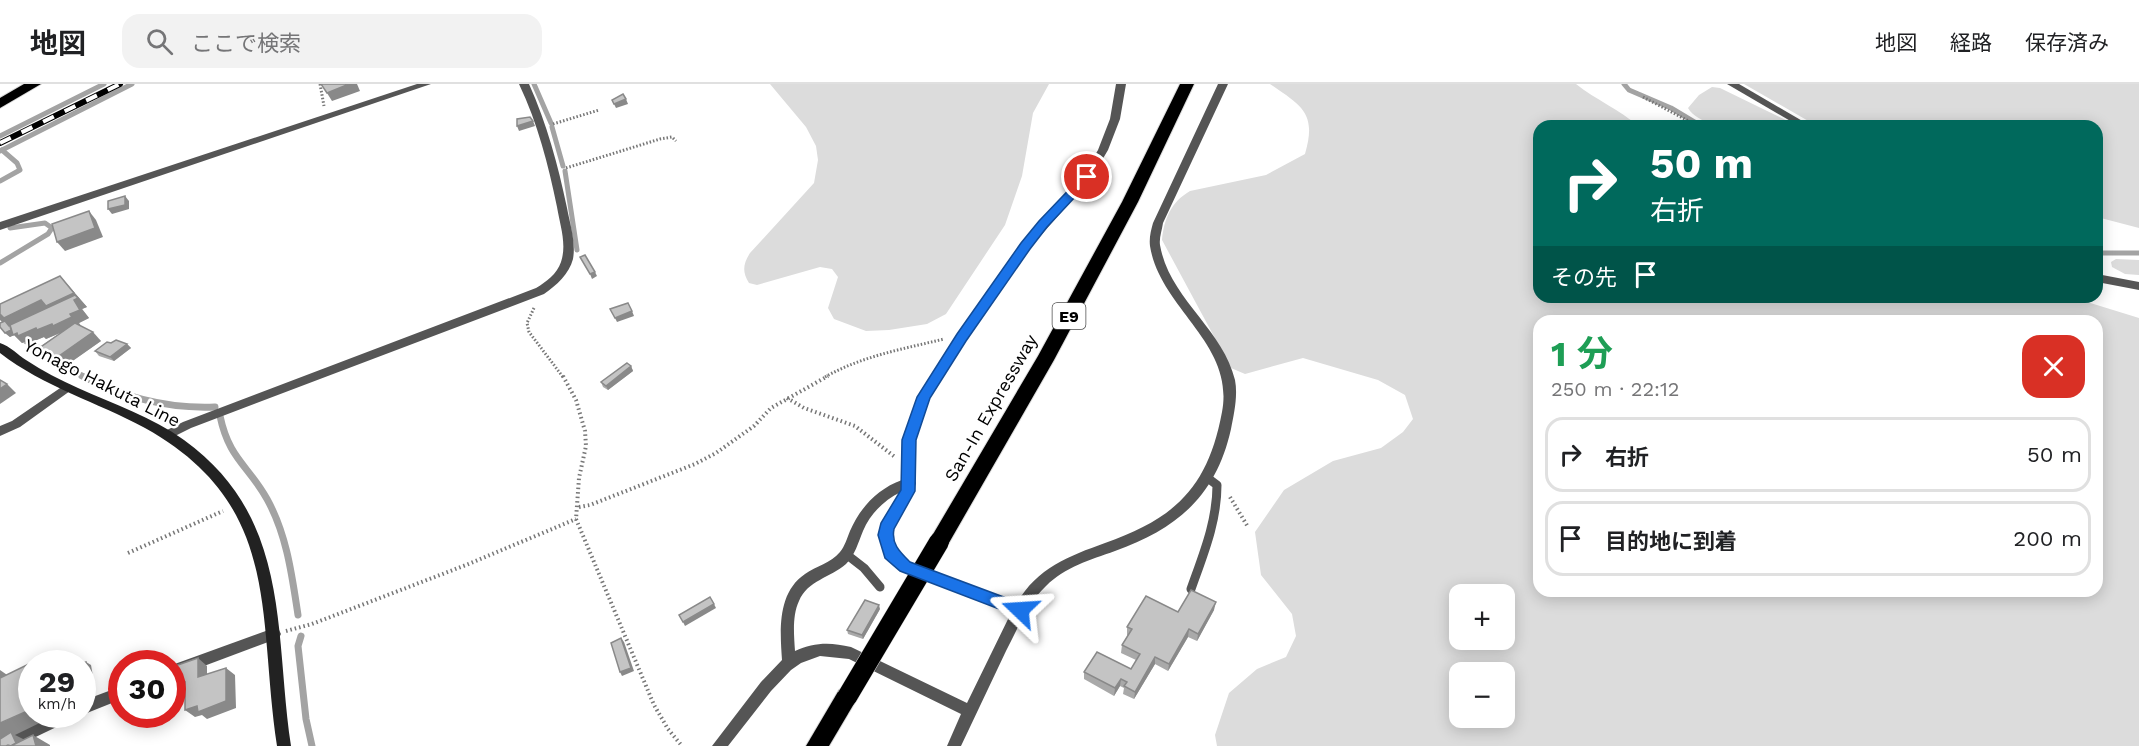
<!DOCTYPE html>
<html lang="ja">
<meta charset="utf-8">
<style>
:root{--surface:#fff;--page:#f2f2f2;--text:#202124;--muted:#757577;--line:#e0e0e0}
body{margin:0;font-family:"Work Sans","Noto Sans JP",sans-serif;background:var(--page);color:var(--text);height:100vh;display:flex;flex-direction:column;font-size:22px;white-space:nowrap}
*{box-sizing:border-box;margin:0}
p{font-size:20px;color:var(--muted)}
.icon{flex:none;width:33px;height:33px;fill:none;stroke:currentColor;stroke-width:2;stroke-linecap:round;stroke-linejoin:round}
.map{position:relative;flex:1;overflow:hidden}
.details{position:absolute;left:1533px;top:231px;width:570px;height:282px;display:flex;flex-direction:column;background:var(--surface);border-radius:18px;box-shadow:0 3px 15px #0003}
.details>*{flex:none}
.hud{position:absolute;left:1533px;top:36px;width:570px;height:183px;border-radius:18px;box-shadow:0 3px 15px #0003;background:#00695c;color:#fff;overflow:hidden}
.tools{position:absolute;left:1449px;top:500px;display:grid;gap:12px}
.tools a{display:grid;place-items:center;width:66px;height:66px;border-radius:12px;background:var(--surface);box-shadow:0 3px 15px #0003;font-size:30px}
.speed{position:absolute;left:18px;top:566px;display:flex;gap:12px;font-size:30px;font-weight:700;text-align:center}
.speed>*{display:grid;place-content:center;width:78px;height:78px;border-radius:50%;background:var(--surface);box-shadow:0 3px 15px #0003;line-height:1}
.speed small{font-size:15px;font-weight:400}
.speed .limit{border:9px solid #d22;background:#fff;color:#111}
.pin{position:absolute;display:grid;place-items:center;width:51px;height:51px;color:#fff;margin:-26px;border:3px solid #fff;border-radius:50%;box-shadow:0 2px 6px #0007}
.me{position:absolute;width:66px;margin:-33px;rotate:290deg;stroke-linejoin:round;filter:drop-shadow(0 0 4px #0008)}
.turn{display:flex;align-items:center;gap:21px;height:126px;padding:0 18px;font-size:27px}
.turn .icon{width:78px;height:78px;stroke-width:2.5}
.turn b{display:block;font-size:42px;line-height:51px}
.then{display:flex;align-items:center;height:57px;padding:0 18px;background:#0003;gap:12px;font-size:22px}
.round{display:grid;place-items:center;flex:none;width:63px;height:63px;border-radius:18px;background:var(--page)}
.head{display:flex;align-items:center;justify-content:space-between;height:102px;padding:0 18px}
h1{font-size:36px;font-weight:700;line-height:45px;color:#1e9e55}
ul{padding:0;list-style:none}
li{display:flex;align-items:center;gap:18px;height:75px;margin:0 12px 9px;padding:0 6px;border:3px solid var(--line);border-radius:18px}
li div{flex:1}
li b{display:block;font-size:22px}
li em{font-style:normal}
header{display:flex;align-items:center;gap:36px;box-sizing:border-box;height:84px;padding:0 30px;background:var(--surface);border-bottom:2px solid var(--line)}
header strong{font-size:28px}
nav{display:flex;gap:33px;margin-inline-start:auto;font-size:21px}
.search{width:420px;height:54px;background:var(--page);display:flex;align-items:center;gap:15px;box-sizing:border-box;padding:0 21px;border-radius:18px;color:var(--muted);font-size:22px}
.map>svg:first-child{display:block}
.green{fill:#dcdcdc;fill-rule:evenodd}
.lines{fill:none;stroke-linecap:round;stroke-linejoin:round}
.stream-far1{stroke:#a3a3a3;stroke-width:5}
.stream{stroke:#a3a3a3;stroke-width:7}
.highway-casing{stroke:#dbdbdb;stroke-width:2}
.path-far1{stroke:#777;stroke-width:3;stroke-dasharray:1.5 2;stroke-linecap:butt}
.path{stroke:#777;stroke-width:4;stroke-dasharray:1.5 3;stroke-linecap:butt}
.lane{stroke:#555;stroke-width:9}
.street{fill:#555;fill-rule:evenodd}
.secondary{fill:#222;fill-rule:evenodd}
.highway{fill:#000;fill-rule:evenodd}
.rail-casing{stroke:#000;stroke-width:6}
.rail{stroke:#fff;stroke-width:4;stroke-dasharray:12;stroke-linecap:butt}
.highway-bridge-casing{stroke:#dbdbdb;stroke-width:21;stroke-linecap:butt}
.highway-bridge{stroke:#000;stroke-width:20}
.wall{fill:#a9a9a9;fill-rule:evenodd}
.shaded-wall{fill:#898989}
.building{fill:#c4c4c4;stroke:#898989;stroke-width:1.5}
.route{fill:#1a73e8;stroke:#114b97;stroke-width:1.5}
.labels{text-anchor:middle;stroke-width:5;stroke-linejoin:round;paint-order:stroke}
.shield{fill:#fff;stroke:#4c4c4c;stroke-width:1.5}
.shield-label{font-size:16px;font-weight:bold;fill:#000}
.street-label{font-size:18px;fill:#000;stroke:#fff}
</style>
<header>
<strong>地図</strong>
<div class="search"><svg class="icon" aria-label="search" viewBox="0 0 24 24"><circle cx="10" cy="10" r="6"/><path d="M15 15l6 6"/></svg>ここで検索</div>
<nav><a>地図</a><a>経路</a><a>保存済み</a></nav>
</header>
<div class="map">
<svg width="2139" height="662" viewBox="0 0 2139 662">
<rect width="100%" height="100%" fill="#fff"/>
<g class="green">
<path d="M770 0H1049L1033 29 1022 92 1005 141 946 230 927 240 889 246 866 247 834 235 828 224 838 193 832 185 820 183 757 201 749 199C742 188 743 180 750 169L814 99 818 76 816 62 806 43Z"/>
<path d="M1270 0H1576C1596 16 1619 25 1638 42H1539V213H2071L2139 234V662H1217L1215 651 1229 609 1257 585 1286 573 1296 552 1292 530 1261 491 1255 448 1284 406 1333 377 1381 364 1403 348 1413 335 1405 311 1378 296 1303 274 1245 290 1231 284 1162 156C1164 135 1171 118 1190 107L1266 91 1305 70C1317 29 1302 22 1270 0ZM1539 237H2097V507H1539ZM1460 510H1504V555H1460ZM1460 588H1504V633H1460Z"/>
<polygon points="1744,0 2139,0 2139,144 2097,133 2097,42 1817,42"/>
<path d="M1712 3 1720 4 1798 42C1770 42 1704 51 1688 24L1699 11Z"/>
<polygon points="2116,175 2139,176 2139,191 2125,190 2112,183 2111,178"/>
</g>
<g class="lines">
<g class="stream-far1">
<polyline points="534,0 551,39"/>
<polyline points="1624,0 1629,6 1671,24 1701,42"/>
<polyline points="552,43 563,82"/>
<polyline points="0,52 104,0"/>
<polyline points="0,67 132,0"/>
<polyline points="565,87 577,166"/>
<polyline points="0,97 20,86 17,79 2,66"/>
<polyline points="2097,169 2139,169"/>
<polyline points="0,179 48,150 52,144 45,139 10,144"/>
<polyline points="73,287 85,293"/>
</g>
<g class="stream">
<path d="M82 292C123 313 168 325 215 323"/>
<path d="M220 332C229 375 248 381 267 415 287 451 292 492 298 531"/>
<polyline points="301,552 298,562 306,635 312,662"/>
</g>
<defs>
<g id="highway">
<polygon points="24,0 41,0 0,24 0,14"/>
<polygon points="1180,0 1194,0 1138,118 1054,276 946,464 939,466 932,464 929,458 932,452 1038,272 1122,118"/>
<polygon points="847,603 855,606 858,613 829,662 806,662 839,606"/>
</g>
</defs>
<use href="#highway" class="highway-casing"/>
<g class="path-far1">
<polyline points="320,0 324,22"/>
<polyline points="1643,13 1698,42"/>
<polyline points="553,40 599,26"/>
<polyline points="566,84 660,55 672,53 676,57"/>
<polyline points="534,224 527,239 529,248 563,293"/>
<path d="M825 293C862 272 903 265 944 255"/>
</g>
<g class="path">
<polyline points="563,292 576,316 585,347 586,362 579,394 576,435 654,621 668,645 682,662"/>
<polyline points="787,314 804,324 855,342 895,373"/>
<polyline points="1230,413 1248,443"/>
<polyline points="579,423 590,421 695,380 716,369 754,342 771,324 828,292"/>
<polyline points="128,469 223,427"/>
<polyline points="286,547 312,540 466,481 576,435"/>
</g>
<g class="lane">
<polyline points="846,470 864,484 880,503"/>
<path d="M1191 505C1203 471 1217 438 1217 401L1209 395"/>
</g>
<g class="street">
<polygon points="417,0 431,0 0,146 0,138"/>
<path d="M519 0H529C547 40 558 81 567 124 570 140 576 158 573 175 569 190 557 201 544 210L191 344 171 354H163L161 351 163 348 183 338 536 204C546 198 557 190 561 178 567 160 560 141 557 123 548 80 538 40 519 0Z"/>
<path d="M1116 0H1126L1120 35 1108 66 1092 93 1029 165 965 257 930 314 915 356 914 395 916 399 912 411 892 445C890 461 899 469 910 479L1017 519C1037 484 1069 472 1105 459 1176 434 1208 403 1222 328 1235 259 1160 225 1150 162 1149 154 1151 146 1153 139L1218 0H1228L1163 139C1162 146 1159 154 1160 161 1169 214 1223 245 1235 296 1238 312 1234 330 1231 345 1216 412 1177 445 1115 467 1090 476 1065 483 1046 502 1027 520 1018 544 1006 567 991 599 976 630 961 662H947L961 630 849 575 820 572 801 579 791 586 771 607 728 662H712L761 598 782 576C780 547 777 509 805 490 816 482 831 479 840 468 845 462 847 454 850 447 860 424 877 405 902 396L903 356 920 310 957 251 1021 159 1083 91 1098 66 1110 35ZM901 408 880 444 878 451 885 473 900 487 1011 529 967 619 851 563C831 558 814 558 795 567 794 551 792 532 799 517 808 496 830 494 846 480 855 471 858 459 863 447 870 430 884 416 901 408Z"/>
<polygon points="1727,0 1739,0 1811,42 1799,42"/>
<polygon points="2097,190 2139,198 2139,206 2097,198"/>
<polygon points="66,300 70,301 72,304 70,307 20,343 0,352 0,342 12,337"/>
<polygon points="274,544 279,546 281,550 279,554 172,594 172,581"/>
<polygon points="122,602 122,615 82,631 80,630 82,630 82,617"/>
<polygon points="53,630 75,630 73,635 17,662 0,662 0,655"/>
</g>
<path class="secondary" d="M0 259C10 262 18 271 26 276 43 287 60 296 78 304 114 320 152 333 184 356 292 434 274 548 291 662H277C257 530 283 421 145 344 97 318 44 303 0 269Z"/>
<use href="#highway" class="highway"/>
<defs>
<polyline id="rail" points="0,59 120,0"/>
</defs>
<use href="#rail" class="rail-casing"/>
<use href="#rail" class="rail"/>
<defs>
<polyline id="highway-bridge" points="847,613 939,458"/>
</defs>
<use href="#highway-bridge" class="highway-bridge-casing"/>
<use href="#highway-bridge" class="highway-bridge"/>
</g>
<g class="wall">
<path d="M60 192 87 223 82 225 89 234 79 239 80 242 101 257 64 283 47 273 38 265 35 267 29 264 25 258 22 259 14 251 10 253 5 249 2 238ZM60 249 41 262 34 257 44 253 46 255Z"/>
<polygon points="111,259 127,260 131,264 114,277 99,272 95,267"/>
<polygon points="631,282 633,287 608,306 603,303 601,298"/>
<polygon points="880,525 863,555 848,550 847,546"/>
<polygon points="1214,526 1197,557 1188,553 1168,587 1155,580 1134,615 1123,610 1124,604 1120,602 1114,612 1084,595 1084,588 1131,585 1136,576 1121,569 1122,561 1128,551 1127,551 1127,543 1178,528"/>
</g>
<g class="shaded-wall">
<polygon points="349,0 357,0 360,7 332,17 327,9"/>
<polygon points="626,15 628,20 616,24 614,20"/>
<polygon points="533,37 535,42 519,47 517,42"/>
<polygon points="125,112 129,117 129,125 112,130 108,125"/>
<polygon points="89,127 96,136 103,153 65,167 57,158"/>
<polygon points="595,188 597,192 592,195 590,190"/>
<polygon points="60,192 87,223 82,225 89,234 79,239 81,242 60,249 46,255 44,253 27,260 25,258 22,259 14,251 10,253 5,249 6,242 0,236 0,232"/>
<polygon points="632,227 634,232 617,238 615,234"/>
<polygon points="93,248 101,257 64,283 56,274"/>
<polygon points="36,258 41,263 35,267 30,262"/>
<polygon points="127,260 131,264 114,277 110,273"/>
<polygon points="631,282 633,287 608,306 606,302"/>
<polygon points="7,300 16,309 0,320 0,305"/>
<polygon points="1216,518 1214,526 1197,557 1198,550"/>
<polygon points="714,520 716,524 685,542 683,538"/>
<polygon points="879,521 880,525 863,555 862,551"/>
<polygon points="1189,545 1188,553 1168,587 1169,580"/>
<polygon points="621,554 624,558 634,587 622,592 620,588"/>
<polygon points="1155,573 1155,580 1134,615 1135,608"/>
<polygon points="198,574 207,582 207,601 198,593"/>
<polygon points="86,578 91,581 94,598 82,602 82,596"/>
<polygon points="226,584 235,591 236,624 207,635 202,631 195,633 185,626"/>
<polygon points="0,586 13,595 0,596"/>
<polygon points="1121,595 1120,602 1114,612 1115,604"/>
<polygon points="185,598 195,606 179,612 172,607 172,603"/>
<polygon points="32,625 32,630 56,630 56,631 15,651 23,655 26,662 0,658 0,639"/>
<polygon points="164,630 169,630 170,636 161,640 156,637"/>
<polygon points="33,651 50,661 50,662 36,662"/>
</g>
<g class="building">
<polygon points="321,0 349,0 327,9"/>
<polygon points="623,10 626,15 614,20 612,16"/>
<polygon points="530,33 533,37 517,42 517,35"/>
<polygon points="125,112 125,121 108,125 108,117"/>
<polygon points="89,127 95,144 57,158 52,140"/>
<polygon points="585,171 595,188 590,190 580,173"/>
<polygon points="60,192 74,209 46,222 41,216 4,234 1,231 0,232 0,220"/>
<polygon points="75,211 78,214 74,216 80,226 70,230 72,233 53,242 52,240 37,246 36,244 18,252 17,249 13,251 10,241"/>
<polygon points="628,219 632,227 615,234 610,225"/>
<polygon points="5,237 9,242 10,242 11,246 5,249 0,243 0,239"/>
<polygon points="75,239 93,248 56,274 38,265"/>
<polygon points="31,255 36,258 30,262 25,259"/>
<polygon points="116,256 127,260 110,273 95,267 107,258 111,259"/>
<polygon points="627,279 631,282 606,302 601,298"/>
<polygon points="0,296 7,300 0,305"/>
<polygon points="1191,506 1216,518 1198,550 1189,545 1169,580 1155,573 1135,608 1124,602 1127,598 1121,595 1115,604 1084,588 1097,568 1131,585 1140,570 1122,561 1132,545 1127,543 1146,512 1178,528"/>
<polygon points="710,513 714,520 683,538 679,531"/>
<polygon points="865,516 879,521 862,551 847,546"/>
<polygon points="621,554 631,584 620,588 611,559"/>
<polygon points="198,574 198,593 226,584 226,617 198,628 197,622 185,626 185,598 172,603 172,583"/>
<polygon points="86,578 88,594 82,596 82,579"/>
<polygon points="31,579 32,625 0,639 0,594"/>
<polygon points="155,630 164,630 165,632 156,637"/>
<polygon points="11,648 16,659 11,662 8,661 6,662 0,662 0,655"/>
<polygon points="33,651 36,662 11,662"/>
</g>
<path class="route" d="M1087 90 1091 91V96L1047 143 1030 165 966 257 930 314 916 356 915 407 894 445C891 460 900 468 910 478L1025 521 1027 526 1025 531 1020 533 900 487 885 474 878 451 881 439 901 406 902 356 917 313 957 250 1021 159 1039 137 1083 91Z"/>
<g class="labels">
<rect class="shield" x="1052.5" y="219" width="33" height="26" rx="4.5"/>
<g class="shield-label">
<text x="1069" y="238">E9</text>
</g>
<g class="street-label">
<text transform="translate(102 299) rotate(27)" y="6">Yonago Hakuta Line</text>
<text transform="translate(991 324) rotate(-60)" y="6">San-In Expressway</text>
</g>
</g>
</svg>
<div class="tools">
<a>+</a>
<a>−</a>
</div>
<div class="speed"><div>29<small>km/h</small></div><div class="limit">30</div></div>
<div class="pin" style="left:1087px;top:93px;background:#d93025"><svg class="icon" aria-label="arrive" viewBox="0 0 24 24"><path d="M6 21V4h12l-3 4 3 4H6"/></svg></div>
<svg class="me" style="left:1020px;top:526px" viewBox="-20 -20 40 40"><path d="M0-17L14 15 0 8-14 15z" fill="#1a73e8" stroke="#fff" stroke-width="4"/></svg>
<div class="hud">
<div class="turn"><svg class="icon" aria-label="right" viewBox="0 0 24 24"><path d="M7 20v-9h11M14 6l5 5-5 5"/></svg><div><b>50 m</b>右折</div></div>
<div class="then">その先<svg class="icon" aria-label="arrive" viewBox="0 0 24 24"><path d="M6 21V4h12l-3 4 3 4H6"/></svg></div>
</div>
<section class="details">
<div class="head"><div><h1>1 分</h1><p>250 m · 22:12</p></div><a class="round" style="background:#d93025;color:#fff"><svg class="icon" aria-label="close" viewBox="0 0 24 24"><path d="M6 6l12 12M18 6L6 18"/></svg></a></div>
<ul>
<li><svg class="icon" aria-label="right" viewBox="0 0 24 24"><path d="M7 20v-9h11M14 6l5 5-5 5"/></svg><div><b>右折</b></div><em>50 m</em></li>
<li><svg class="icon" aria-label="arrive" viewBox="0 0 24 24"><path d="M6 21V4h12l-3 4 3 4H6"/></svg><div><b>目的地に到着</b></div><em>200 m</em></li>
</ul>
</section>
</div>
